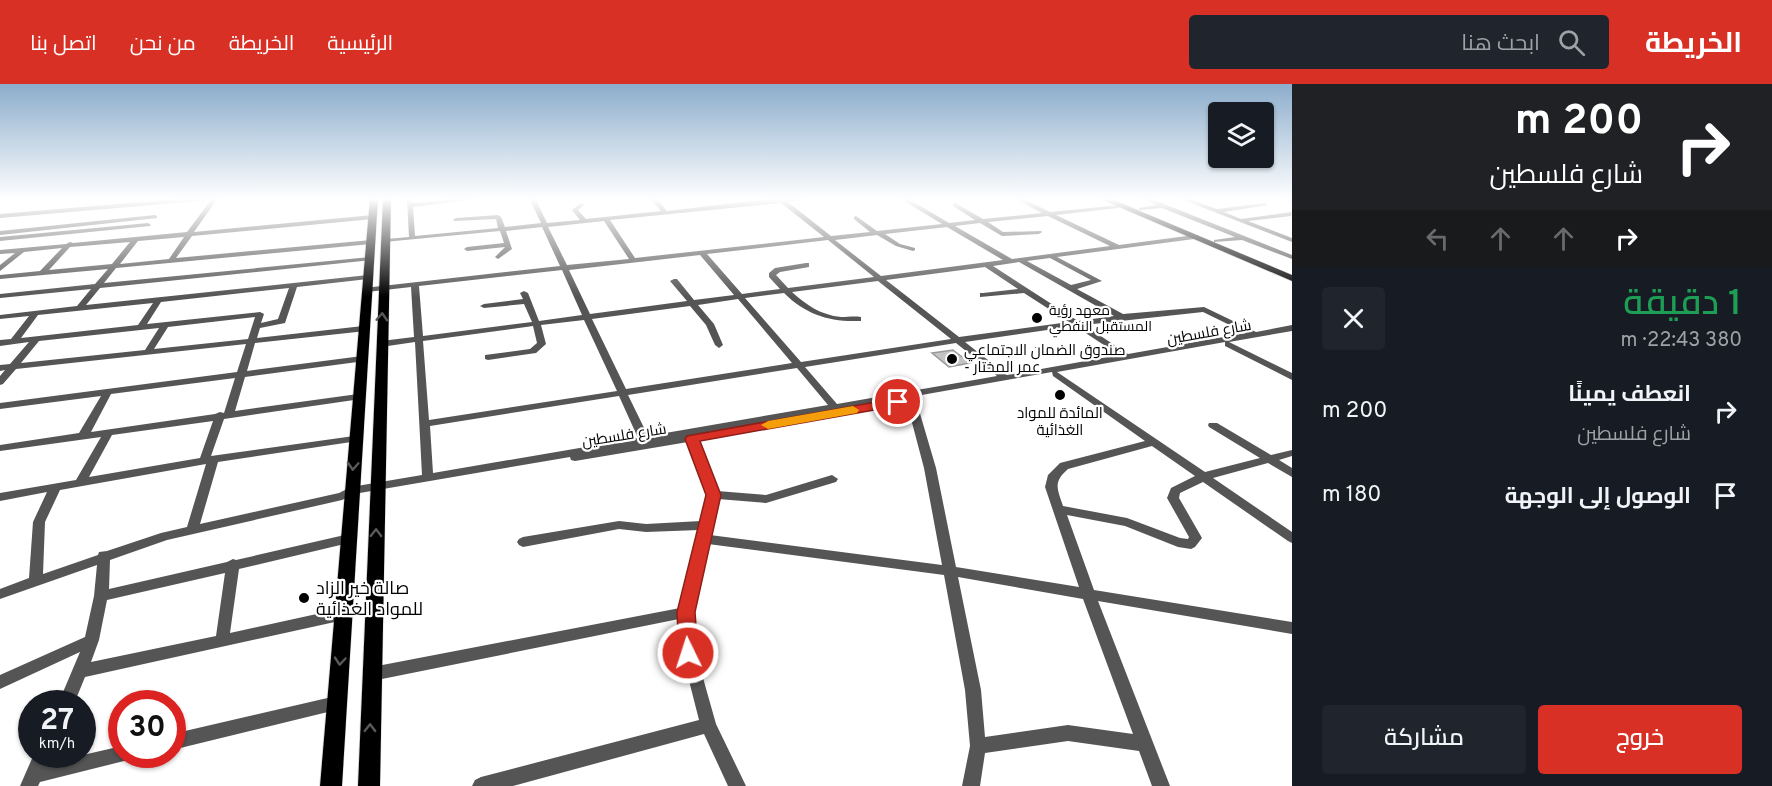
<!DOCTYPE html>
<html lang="ar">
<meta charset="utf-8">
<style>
:root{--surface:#171b24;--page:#20242c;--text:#f1f3f6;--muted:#9ea1a6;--accent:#d93025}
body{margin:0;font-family:Overpass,Cairo,sans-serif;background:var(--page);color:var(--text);direction:rtl;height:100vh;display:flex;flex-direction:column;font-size:22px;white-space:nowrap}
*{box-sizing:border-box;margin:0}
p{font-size:20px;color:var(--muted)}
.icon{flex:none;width:33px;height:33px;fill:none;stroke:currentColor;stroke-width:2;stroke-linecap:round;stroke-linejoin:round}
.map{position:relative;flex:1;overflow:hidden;direction:ltr}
.details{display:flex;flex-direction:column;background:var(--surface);width:480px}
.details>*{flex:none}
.top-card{background:#202124;color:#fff;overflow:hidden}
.buttons{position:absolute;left:1208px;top:18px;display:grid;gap:12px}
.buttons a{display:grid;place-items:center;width:66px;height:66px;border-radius:6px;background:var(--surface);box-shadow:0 2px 4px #0004;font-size:30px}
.speed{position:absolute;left:18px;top:606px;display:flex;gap:12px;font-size:30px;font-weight:700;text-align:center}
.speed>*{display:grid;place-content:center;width:78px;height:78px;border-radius:50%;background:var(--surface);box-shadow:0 2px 4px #0004;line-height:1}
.speed small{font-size:15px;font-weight:400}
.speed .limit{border:9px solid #d22;background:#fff;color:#111}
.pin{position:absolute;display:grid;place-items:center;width:51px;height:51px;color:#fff;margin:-26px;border:3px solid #fff;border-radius:50%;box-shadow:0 2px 6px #0007}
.me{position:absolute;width:66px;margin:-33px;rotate:356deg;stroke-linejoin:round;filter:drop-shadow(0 0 4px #0008)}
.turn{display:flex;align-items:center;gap:21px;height:126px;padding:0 30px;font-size:27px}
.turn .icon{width:78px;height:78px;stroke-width:2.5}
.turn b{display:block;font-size:42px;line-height:51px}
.lanes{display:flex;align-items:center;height:57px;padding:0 30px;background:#0003;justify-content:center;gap:30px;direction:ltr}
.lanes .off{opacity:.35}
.round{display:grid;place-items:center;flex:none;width:63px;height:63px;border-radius:6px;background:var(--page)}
.overview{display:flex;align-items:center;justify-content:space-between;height:102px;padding:0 30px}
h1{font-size:36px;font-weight:600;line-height:45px;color:#1e9e55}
.action{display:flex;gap:12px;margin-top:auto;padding:12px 30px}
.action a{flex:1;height:69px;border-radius:6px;background:var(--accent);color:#fff;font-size:24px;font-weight:600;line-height:69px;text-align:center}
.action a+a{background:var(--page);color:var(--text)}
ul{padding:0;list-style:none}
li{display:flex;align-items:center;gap:18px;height:84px;padding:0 30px}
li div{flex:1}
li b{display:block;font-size:22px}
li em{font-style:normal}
header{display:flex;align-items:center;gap:36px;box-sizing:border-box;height:84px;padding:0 30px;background:var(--accent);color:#fff}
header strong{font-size:28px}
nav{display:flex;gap:33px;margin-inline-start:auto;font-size:21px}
.search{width:420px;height:54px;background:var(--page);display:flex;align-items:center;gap:15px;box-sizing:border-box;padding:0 21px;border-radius:6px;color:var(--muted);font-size:22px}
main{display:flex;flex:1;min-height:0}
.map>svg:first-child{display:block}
.building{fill:#c4c4c4;stroke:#999;stroke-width:1.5}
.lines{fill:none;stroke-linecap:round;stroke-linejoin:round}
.major-casing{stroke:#dbdbdb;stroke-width:1}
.minor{fill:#555;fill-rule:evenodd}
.major{fill:#000;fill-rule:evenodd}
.oneway{stroke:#595959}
.route{fill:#d93025;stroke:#8d1f18;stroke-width:1.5}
.slow{fill:#f59e0b}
.poi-dot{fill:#000;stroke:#fff;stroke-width:2}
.labels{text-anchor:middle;stroke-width:4.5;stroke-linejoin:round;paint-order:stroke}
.far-poi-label{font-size:14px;fill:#000;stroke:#fff;text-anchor:start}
.street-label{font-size:15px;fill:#000;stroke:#fff}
.poi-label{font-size:15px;fill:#000;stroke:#fff;text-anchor:start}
.near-poi-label{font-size:18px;fill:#000;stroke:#fff;text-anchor:start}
</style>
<header>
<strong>الخريطة</strong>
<div class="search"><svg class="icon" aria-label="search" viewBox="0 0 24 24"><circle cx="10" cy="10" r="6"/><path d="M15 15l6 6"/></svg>ابحث هنا</div>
<nav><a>الرئيسية</a><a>الخريطة</a><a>من نحن</a><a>اتصل بنا</a></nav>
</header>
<main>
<section class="details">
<div class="top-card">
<div class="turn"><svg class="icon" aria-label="right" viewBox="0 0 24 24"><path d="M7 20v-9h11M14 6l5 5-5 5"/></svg><div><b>200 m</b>شارع فلسطين</div></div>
<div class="lanes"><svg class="icon off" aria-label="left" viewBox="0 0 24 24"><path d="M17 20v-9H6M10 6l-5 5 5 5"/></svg><svg class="icon off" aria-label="ahead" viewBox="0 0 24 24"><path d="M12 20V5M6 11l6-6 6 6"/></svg><svg class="icon off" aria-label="ahead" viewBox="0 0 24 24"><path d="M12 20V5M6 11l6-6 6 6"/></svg><svg class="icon" aria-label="right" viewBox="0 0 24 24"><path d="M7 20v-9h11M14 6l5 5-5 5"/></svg></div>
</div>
<div class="overview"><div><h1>1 دقيقة</h1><p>380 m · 22:43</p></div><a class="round"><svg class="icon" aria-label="close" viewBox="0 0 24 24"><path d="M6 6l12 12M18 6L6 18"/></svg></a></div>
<ul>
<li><svg class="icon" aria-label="right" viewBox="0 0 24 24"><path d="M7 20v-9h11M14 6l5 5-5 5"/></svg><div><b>انعطف يمينًا</b><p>شارع فلسطين</p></div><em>200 m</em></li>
<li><svg class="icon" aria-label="arrive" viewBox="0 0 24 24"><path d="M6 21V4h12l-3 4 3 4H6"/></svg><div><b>الوصول إلى الوجهة</b></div><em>180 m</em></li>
</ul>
<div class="action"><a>خروج</a><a>مشاركة</a></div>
</section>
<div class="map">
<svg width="1292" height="702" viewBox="0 0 1292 702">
<rect width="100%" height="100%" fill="#fff"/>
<polygon class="building" points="953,266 970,279 949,283 932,269"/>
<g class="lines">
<defs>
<g id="major">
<polygon points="370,114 378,114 342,702 320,702"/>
<polygon points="383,114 391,114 380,702 358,702"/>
<polygon points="1098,114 1109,114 1292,191 1292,197"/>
</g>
</defs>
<use href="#major" class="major-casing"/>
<g class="minor">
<path d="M188 114H218L194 148 373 131 376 133 373 135 192 152 176 174 371 156 374 158 371 160 116 184 104 199 370 173 374 175 372 176 100 204 86 221 368 191 372 193 368 195 297 203 285 239 260 244 257 254 363 242 367 245 366 247 255 259 247 287 362 272 365 273 367 275 365 277 245 293 235 327 358 310 363 313 361 315 224 335 211 372 354 352 359 355 358 357 218 378 200 440 339 409 351 403 422 391 415 258 381 263 377 260 381 257 414 253 411 203 367 208 363 206 364 204 560 182 542 143 506 147 512 165 498 175 495 173 505 163 467 167 464 165 467 163 504 159 500 147 384 158 383 157 386 155 409 153 407 115H411L412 119 462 114H488L413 123 415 152 498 144 496 135 454 137 453 136 456 134 498 131 501 133 505 143 541 139 529 114H535L547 139 580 136 572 126 581 119 584 121 578 126 586 135 661 127 649 114H656L667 127 777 114H815L788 118 831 152 870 148 854 135V133L856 132 877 147 942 140 899 114H907L949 139 975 136 953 122V120L955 119 983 135 1042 129 1013 114H1022L1050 128 1120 121V123L1118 124 1056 131 1119 161 1194 151 1197 153 1194 155 1057 173 1102 197 1077 205 1123 230 1204 223 1256 248 1292 241V247L1229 258 1292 289V296L1225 262V258L1057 288 1205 388 1260 374 1209 343 1208 341 1209 339H1217L1271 371 1292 366V372L1279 376 1292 384V393L1268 379 1213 394 1292 448V459L1288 457 1203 398 1180 409 1179 414 1202 454 1195 463 1191 465 1178 463 1125 442 1067 431 1094 506 1292 538V550L1098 517 1170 702H1152L1139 667 1068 657 985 669 980 702H962L970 662 965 606 944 491 708 460 693 528 696 569 716 640 746 702H728L704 650 513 702H472L475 696 481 693 699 636 682 569 679 535 372 597 367 595 364 590 367 585 372 583 680 524 699 446 646 448 619 445 523 463 519 461 517 458 519 455 523 453 619 437 646 440 701 437 707 411 688 358 575 377 571 376 570 373 354 410 342 416 167 456 110 476 109 505 227 478 233 475 236 476 349 450 353 452 355 455 353 458 239 485 230 549 344 524 349 526 351 530 349 534 344 536 85 593 74 620H58L80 568 0 605V591L85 553 94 512 97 481 0 515V505L29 494 33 438 47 408 0 417V409L76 396 101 353 0 367V361L79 349 101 312 0 325V319L237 288 246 260 16 285 3 300 0 301V292L5 286 0 287V281L10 280 29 258 0 262V256L11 255 29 232 0 235V231L77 222 91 205 0 214V210L95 200 108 185 0 195V191L40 187 62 164 24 168 0 187V181L15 169 0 170V166L66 160 70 158 73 159 187 148 211 116 0 134V130ZM781 119 824 153 635 174 610 136ZM1048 132 1110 162 1012 175 955 142 980 139 1002 152 1039 150 1042 148 1041 147 1003 148 988 138ZM604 137 629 175 567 181 548 143ZM947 143 1003 176 881 192 835 156 877 151 896 162 913 167 915 166V164L900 160 885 150ZM184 153 169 175 120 180 138 157ZM828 156 874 193 788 204 776 191 780 188 809 183V179H806L775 184 769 189V193L780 205 742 210 707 170ZM130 158 112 180 49 186 70 163ZM700 171 734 211 694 216 677 195H674L670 197 687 217 590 230 569 186ZM1050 174 1091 196 1071 201 1027 177ZM1019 178 1114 232 1078 237 993 182ZM985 183 1018 205 983 209H980V213L1024 209 1069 238 959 253 886 196ZM562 186 582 231 539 237 528 209 524 207 520 209 523 215 484 220 480 222 484 224 524 220 532 238 423 252 419 202ZM878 197 951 255 801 278 745 214 784 209C805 230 829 238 858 237H861V233C854 232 848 233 841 233 821 231 806 221 792 208ZM289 204 278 235 261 239 264 230 260 228 147 240 161 218ZM738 215 792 279 626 305 592 235 690 222 706 241 715 261 719 264 723 261 714 240 698 221ZM153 219 138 241 21 254 38 231ZM1203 228 1246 249 1128 270 1084 241ZM255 233 248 255 154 265 168 243ZM584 236 617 307 429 336 423 257 533 242 537 259 530 265 485 271V275L488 276 536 269 546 260 541 241ZM1075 242 1119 271 1007 291 965 258ZM159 244 145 266 21 279 39 257ZM956 259 997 292 837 320 805 283ZM797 284 828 321 648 352 628 311ZM1052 288 1053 292 1145 357 1060 379 1048 391 1045 403 1079 503 956 483 936 384 916 316 911 313 906 316 924 384 942 481 710 451 718 415 766 419 836 398 838 395 832 391 766 411 717 407 698 356 777 342 778 340 774 337ZM235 294 224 329 220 328 215 330 91 348 111 310ZM619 312 638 354 433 389 430 342ZM213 337 200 374 89 393 112 351ZM1152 362 1195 392 1171 404 1167 414 1189 453 1188 455 1180 454 1127 434 1063 422C1057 404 1053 398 1068 385ZM206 380 187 443 161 449 107 467 99 468 98 471 43 490 45 438 60 406ZM225 489 216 552 91 578 99 556 107 516ZM958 493 1083 515 1133 650 1068 641 985 653 981 606Z"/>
<polygon points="1140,114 1149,114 1292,171 1292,175 1242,156 1214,158 1214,156 1235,153 1162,124 1139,126 1139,124 1156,121"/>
<polygon points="1178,114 1187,114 1217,125 1265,119 1268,121 1224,128 1241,135 1292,128 1291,132 1248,137 1292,154 1292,158"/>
<polygon points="1281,114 1292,115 1292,119 1282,115"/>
<polygon points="155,131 157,132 157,134 0,151 0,147"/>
<polygon points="148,139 151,141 150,142 0,157 0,153"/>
<polygon points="336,612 342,614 344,619 342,624 336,626 172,666 172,650"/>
<polygon points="122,662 122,670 130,670 128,676 40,698 38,702 20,702 34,670 51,670 48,679"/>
</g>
<use href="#major" class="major"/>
</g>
<defs><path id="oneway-chevron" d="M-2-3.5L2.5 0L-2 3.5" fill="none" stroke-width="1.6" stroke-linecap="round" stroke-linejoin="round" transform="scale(1.5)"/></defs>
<g class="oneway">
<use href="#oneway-chevron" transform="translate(382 233) rotate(-87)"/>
<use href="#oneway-chevron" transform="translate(353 382) rotate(93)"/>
<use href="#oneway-chevron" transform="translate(376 449) rotate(-89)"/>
<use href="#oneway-chevron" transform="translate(340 577) rotate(95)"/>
<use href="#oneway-chevron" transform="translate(370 644) rotate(-89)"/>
</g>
<linearGradient id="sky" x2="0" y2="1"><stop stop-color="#8cadcc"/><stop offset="0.54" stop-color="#fff"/><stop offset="1" stop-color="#fff" stop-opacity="0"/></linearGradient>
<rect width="1292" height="213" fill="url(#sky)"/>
<polygon class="route" points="898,314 904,318 902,321 700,357 721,411 695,528 698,569 695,575 688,577 682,575 679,569 677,528 706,411 685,355 687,352"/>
<polygon class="slow" points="853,322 859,326 857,329 768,345 761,341 768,337"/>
<g class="poi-dot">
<circle cx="1037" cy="234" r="6"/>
<circle cx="952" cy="275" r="6"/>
<circle cx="1060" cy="311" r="6"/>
<circle cx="304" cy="514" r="6"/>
</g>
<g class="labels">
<g class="far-poi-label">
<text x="1049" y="231">معهد رؤية<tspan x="1049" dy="16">المستقبل النفطي</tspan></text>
</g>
<g class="street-label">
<text transform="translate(1209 248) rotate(-10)" y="5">شارع فلسطين</text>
<text transform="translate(624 351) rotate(-9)" y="5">شارع فلسطين</text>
</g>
<g class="poi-label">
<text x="964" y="271">صندوق الضمان الاجتماعي<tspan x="964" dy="17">- عمر المختار</tspan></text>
<text x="1060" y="334" text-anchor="middle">المائدة للمواد<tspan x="1060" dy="17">الغذائية</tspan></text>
</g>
<g class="near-poi-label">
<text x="316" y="510">صالة خير الزاد<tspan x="316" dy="21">للمواد الغذائية</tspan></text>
</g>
</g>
</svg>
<div class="buttons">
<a><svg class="icon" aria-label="layers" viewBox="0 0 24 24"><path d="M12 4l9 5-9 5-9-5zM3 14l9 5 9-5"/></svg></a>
</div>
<div class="speed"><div>27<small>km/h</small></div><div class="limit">30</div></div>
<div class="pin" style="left:898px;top:318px;background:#d93025"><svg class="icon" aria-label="arrive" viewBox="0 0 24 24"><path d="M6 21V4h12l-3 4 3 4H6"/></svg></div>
<svg class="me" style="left:688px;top:569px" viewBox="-20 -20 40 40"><circle r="17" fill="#d93025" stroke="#fff" stroke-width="3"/><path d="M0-11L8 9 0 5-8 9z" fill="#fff"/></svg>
</div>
</main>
